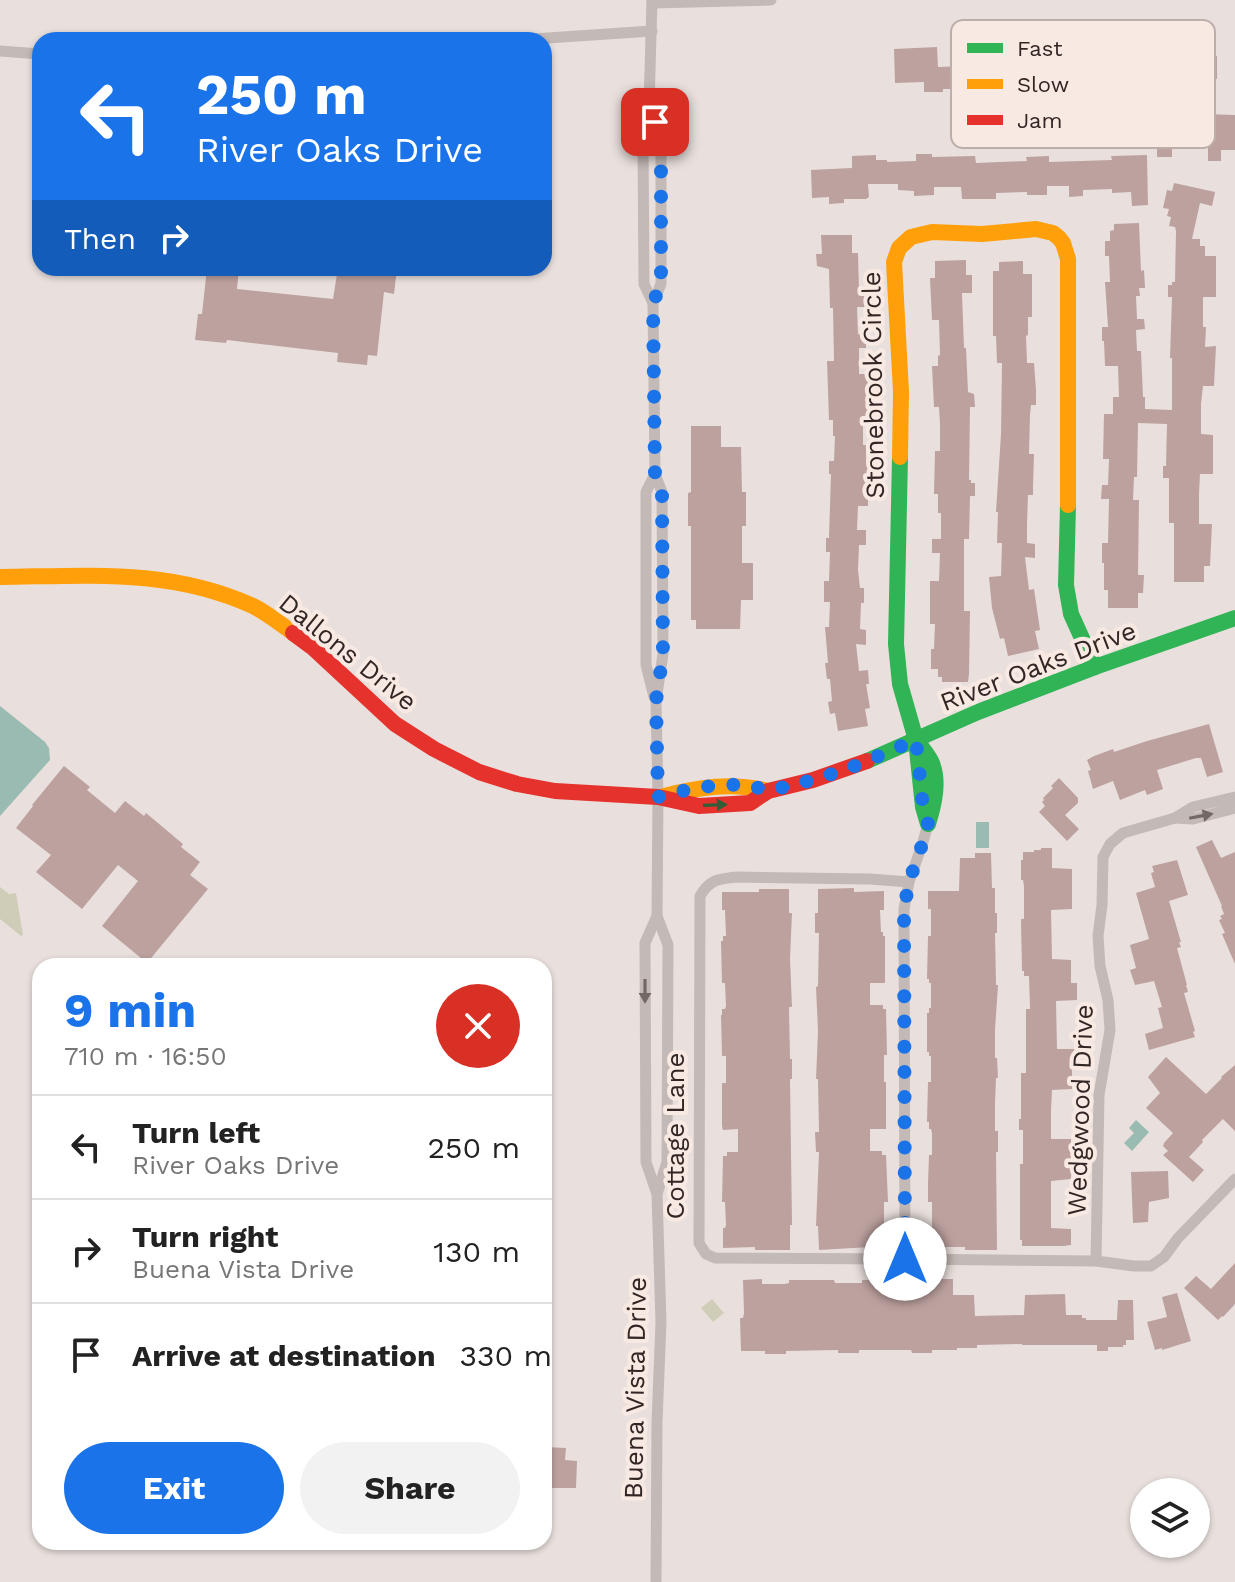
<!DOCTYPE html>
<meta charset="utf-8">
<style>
:root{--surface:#fff;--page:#f2f2f2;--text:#222;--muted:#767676;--line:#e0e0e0;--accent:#1a73e8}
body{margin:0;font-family:"Work Sans",sans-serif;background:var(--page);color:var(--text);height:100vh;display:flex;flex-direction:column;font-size:30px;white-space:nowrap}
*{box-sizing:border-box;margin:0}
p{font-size:26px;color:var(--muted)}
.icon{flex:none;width:44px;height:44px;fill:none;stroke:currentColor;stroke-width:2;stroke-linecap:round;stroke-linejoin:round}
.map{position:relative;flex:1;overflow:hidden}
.panel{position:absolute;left:32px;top:958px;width:520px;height:592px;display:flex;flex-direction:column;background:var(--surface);border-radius:24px;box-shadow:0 2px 6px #0004}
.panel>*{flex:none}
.hud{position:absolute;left:32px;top:32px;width:520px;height:244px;border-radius:24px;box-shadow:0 2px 6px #0004;background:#1a73e8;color:#fff;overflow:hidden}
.buttons{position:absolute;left:1130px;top:1478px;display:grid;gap:16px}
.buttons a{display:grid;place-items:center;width:80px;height:80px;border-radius:50%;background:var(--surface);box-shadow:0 2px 6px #0004;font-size:40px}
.pin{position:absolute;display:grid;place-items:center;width:68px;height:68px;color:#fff;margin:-34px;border-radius:16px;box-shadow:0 4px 12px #0006}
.me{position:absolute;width:88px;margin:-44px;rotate:0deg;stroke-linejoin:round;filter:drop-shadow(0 0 6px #0008)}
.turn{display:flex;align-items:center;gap:28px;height:168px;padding:0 32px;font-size:36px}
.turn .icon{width:104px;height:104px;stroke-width:2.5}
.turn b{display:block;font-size:56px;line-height:68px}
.then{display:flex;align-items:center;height:76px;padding:0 32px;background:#0003;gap:16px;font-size:30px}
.round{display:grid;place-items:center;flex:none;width:84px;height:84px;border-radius:42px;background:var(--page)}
.head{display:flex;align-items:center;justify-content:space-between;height:136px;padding:0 32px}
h1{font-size:48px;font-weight:700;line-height:60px;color:var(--accent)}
.button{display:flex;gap:16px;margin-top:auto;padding:16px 32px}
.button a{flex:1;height:92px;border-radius:48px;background:var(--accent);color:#fff;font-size:32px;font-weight:700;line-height:92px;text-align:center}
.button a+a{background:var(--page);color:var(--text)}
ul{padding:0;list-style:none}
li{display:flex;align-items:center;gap:24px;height:104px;padding:0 32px;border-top:2px solid var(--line)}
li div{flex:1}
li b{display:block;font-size:30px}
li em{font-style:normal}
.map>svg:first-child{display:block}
.green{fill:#cfcdb8}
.water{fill:#9abbb2}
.building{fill:#bca19f}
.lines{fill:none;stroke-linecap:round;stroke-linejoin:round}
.street{stroke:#c3b9b6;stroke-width:11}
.fast{stroke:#30b455;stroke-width:16}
.slow{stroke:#ff9f0a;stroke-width:16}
.jam{stroke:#e5322d;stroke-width:16}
.oneway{fill:#315f38}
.oneway2{fill:#736866}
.route{stroke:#1a73e8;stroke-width:14;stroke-dasharray:0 25.2}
.labels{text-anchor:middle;stroke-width:8;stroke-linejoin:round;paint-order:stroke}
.street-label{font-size:26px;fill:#322625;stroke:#f8e9e3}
.key{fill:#f8e9e3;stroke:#bdaeaa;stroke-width:2}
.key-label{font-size:22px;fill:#322625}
</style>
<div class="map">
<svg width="1235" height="1582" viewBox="0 0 1235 1582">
<rect width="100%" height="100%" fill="#e9e0dd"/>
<g class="green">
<polygon points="0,887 9,894 16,893 23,935 21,936 0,919"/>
<polygon points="712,1299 724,1313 713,1322 701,1308"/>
</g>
<g class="water">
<polygon points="0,706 45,742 49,748 50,760 0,816"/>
<rect x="976" y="822" width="13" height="26"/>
<polygon points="1136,1120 1149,1132 1132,1151 1124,1143 1134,1133 1129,1128"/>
</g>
<g class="building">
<polygon points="1194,35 1211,35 1211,56 1217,56 1217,79 1198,79 1198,72 1167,73 1167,44 1173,44 1173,40 1194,40"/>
<polygon points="984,44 984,50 1006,50 1006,54 1027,54 1027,49 1068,47 1068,67 1074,67 1074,92 1026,92 1026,82 981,82 981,89 943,89 943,92 924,92 924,82 895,83 894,49 937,47 938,67 968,66 968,45"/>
<polygon points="1160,108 1172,108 1172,113 1235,115 1235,150 1221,150 1221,161 1208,161 1208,144 1172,144 1172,157 1157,157 1157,113 1160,113"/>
<polygon points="916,154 932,154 932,157 975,156 976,163 1027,161 1026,157 1049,156 1049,162 1112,160 1111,156 1147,155 1148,205 1132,206 1131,192 1112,193 1112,189 1083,190 1083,196 1069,197 1069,186 1047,186 1047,195 1027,195 1027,192 996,193 996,199 962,199 961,187 934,187 934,195 914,196 914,191 898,190 898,184 868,184 869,197 866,199 844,199 844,203 829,204 829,197 812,198 811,170 852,168 852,156 876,155 876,160 887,160 887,162 916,161"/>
<polygon points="1174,183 1215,192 1212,206 1200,203 1192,239 1200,239 1200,246 1205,246 1205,256 1216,256 1216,297 1203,297 1203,327 1206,327 1205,347 1216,346 1214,386 1203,386 1201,404 1201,434 1213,435 1213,474 1200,474 1199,494 1199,524 1212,524 1210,566 1204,566 1204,582 1174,582 1174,523 1169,523 1169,478 1163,478 1163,466 1166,466 1167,424 1138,423 1137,477 1134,477 1133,500 1139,500 1138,575 1144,575 1143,593 1138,593 1138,608 1108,608 1108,590 1104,590 1104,563 1102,563 1102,543 1108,543 1109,499 1101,499 1102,485 1108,485 1109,459 1103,459 1104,414 1113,414 1113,397 1119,397 1118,366 1105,366 1104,341 1102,341 1102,327 1108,327 1105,282 1110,282 1109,256 1105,256 1105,241 1110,241 1110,231 1114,230 1114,224 1139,223 1141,271 1144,270 1145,288 1139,288 1140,296 1136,296 1137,319 1144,319 1145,329 1136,330 1137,351 1141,351 1143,397 1145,397 1145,409 1172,410 1172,358 1170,358 1172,297 1168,297 1168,285 1172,285 1172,282 1175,282 1176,231 1175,227 1169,226 1171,217 1167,216 1169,209 1163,208 1167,190 1172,191"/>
<polygon points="821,235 852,235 852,253 858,253 859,291 864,291 865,307 857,307 858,334 866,334 866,348 859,348 859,374 868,374 868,419 863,419 863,445 866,445 866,463 871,463 870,478 868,478 868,506 858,506 857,530 866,530 866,545 859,545 858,570 860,588 864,588 864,603 861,603 860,629 866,630 866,645 856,644 859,671 868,670 869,684 866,684 870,708 865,709 868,726 838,731 835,713 830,714 828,702 832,701 830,679 827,679 825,663 828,663 825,627 829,627 830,602 824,602 824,581 829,581 830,552 826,552 826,538 829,538 831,474 829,474 829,461 834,461 835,436 833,436 833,420 829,420 827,361 834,361 833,308 830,308 829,269 817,266 816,254 822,254"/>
<polygon points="966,260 966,275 972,275 972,293 962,293 964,348 966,348 968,392 974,394 975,407 970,407 969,480 971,480 971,483 975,483 975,496 970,496 969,539 964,539 964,611 970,611 969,674 968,682 942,682 942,677 938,677 938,669 931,669 931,649 934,649 935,624 930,624 930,581 939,581 940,553 932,553 932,539 941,539 941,513 938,513 938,494 934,494 935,451 940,451 940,424 939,407 934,407 932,366 938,366 938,356 940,355 939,320 932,320 930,278 935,278 935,261"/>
<polygon points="1023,261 1023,274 1032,274 1032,317 1028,317 1028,335 1026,336 1027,363 1034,363 1036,390 1036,405 1031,405 1030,415 1029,454 1034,454 1033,487 1033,495 1028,495 1027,524 1027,543 1035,544 1035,558 1025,557 1029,590 1034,589 1040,630 1035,631 1039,649 1008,656 1004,638 1000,639 992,608 989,577 1001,576 1002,543 997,543 998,512 996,512 1001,434 1002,363 997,363 996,336 993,336 993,271 999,271 999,262"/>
<polygon points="207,268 239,268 237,289 333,299 338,268 397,268 394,294 384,292 377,356 368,355 367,365 337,362 338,353 227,340 226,343 195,340 198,314 202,314"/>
<polygon points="691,426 721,426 721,447 741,447 742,492 746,492 746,526 742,526 742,563 753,563 753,600 741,600 740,629 696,629 696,620 691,620 691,526 688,526 688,493 691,492"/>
<polygon points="1209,724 1223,772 1207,777 1201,758 1196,758 1157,770 1163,789 1147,795 1145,790 1120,800 1113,781 1093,789 1088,771 1091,770 1087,760 1094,756 1113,749 1114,752 1147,741"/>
<polygon points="64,766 90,787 87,790 115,813 125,801 144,816 146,813 183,844 181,847 200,862 190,875 208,889 147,963 102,926 138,881 118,865 82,909 36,872 51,855 16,828 33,806 32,805"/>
<polygon points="1059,778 1078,798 1078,803 1065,815 1079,829 1067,841 1039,812 1045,806 1042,802 1044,800 1043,798 1053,788 1051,786"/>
<polygon points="1212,840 1221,858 1235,852 1235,964 1222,934 1225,933 1219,920 1222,919 1220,916 1224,914 1221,906 1222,906 1196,847"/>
<polygon points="1041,848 1052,848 1052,868 1072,869 1072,909 1051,910 1052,959 1071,960 1071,983 1077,983 1077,1000 1056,1001 1057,1049 1077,1049 1077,1066 1072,1066 1072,1089 1052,1090 1051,1110 1051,1139 1071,1139 1071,1179 1051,1181 1051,1228 1071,1229 1071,1245 1064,1246 1022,1246 1022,1240 1020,1240 1020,1164 1023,1164 1023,1130 1019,1130 1019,1119 1021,1119 1021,1073 1026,1073 1026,1009 1030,1009 1029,976 1024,976 1024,971 1022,971 1021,919 1024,919 1024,886 1023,880 1021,880 1021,860 1023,860 1023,852 1034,852 1034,850 1041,850"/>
<polygon points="975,853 991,853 992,888 995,888 995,913 997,913 997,933 995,933 996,985 998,985 995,1030 995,1058 997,1058 998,1078 996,1078 995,1103 995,1131 998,1131 998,1152 996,1152 997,1250 965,1250 965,1247 929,1247 928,1228 932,1228 932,1202 928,1202 928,1183 929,1155 932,1155 932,1133 931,1129 929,1129 929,1122 927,1122 928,1082 931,1082 931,1056 929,1056 929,1052 927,1052 927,1013 929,1013 929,1008 931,1008 931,983 929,983 929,979 927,979 928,936 931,936 931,909 928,909 928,891 959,891 960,858 975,858"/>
<polygon points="1177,860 1188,895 1169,901 1181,942 1179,942 1181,947 1177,948 1187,985 1186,985 1188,992 1184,993 1195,1031 1193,1032 1195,1037 1149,1050 1145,1034 1163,1028 1158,1008 1162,1007 1154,981 1135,985 1130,970 1136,968 1130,945 1149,939 1136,893 1155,887 1151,873 1154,872 1152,866"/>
<polygon points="854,888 854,892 884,891 884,910 880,910 881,932 883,932 883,936 885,936 885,983 870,983 870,1005 883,1005 883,1009 886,1009 887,1055 884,1055 884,1082 886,1082 886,1129 870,1129 870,1151 882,1151 882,1155 886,1155 888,1202 884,1202 884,1228 887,1228 887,1246 819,1250 818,1226 816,1226 819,1152 816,1152 815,1132 819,1132 818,1079 816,1079 818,1031 816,987 818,986 819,933 815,933 815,913 818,913 818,889"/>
<polygon points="759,889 789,889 789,913 792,913 790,958 792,1007 789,1007 790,1059 792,1059 792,1079 790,1079 792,1225 790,1225 790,1250 755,1250 755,1247 723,1248 723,1228 725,1228 726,1225 725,1202 722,1202 723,1156 727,1156 727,1152 738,1152 738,1129 723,1130 722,1126 722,1083 726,1083 726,1056 722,1056 721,1015 722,1015 722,1009 725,1009 726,1006 725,983 722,983 721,941 723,941 723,936 726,936 725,910 722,910 722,892 759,892"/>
<polygon points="1166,1057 1206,1094 1222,1078 1221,1077 1235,1065 1235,1131 1223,1119 1202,1140 1203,1142 1189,1157 1204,1170 1193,1182 1163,1155 1168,1151 1163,1146 1164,1143 1173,1133 1146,1108 1160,1093 1148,1077"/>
<polygon points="1168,1171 1169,1198 1149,1202 1148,1222 1133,1223 1131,1172"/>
<polygon points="1235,1263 1235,1304 1223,1317 1222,1316 1218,1320 1184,1288 1196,1276 1211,1289"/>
<polygon points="762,1279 762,1284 785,1284 789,1283 789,1280 834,1280 835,1283 862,1283 862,1280 897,1279 908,1279 908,1283 931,1283 933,1282 933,1279 953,1279 953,1295 974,1295 975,1316 1024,1315 1025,1295 1065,1294 1066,1315 1082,1315 1082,1318 1086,1318 1086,1320 1117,1320 1118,1300 1133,1300 1134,1340 1126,1340 1126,1345 1123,1345 1123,1347 1108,1347 1108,1351 1097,1351 1097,1345 1022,1345 1022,1344 977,1345 977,1348 957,1348 957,1350 932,1350 932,1353 912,1353 911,1350 859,1350 859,1353 838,1353 838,1350 786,1351 786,1354 765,1354 765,1351 741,1351 740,1318 743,1318 744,1313 743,1280"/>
<polygon points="1177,1293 1191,1341 1162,1350 1162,1348 1155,1350 1147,1322 1167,1317 1162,1297"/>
<polygon points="544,1447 566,1448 565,1460 577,1461 576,1488 544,1488"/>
</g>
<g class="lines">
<g class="street">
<polyline points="652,0 649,106 643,138 644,284 653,303"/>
<polyline points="652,3 771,0"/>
<polyline points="518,40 652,31"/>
<polyline points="0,51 40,54"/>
<polyline points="649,106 659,131 661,156 661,284 653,303 655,474 662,492 663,654 656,701 658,797 657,916 668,945 667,1162 657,1194"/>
<polyline points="654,697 646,665 646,492 655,474"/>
<polyline points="1235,797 1193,807 1175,818 1193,819 1235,808"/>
<path d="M909 882 870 879 737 877C719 879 710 879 700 896L699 1243 706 1254 715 1258 905 1259 904 909 909 882 923 842 928 824"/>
<polyline points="905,1259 1096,1261 1134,1266 1151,1266 1164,1257 1178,1238 1235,1179"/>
<polyline points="1096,1261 1099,1095 1110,1030 1108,1000 1100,966 1098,936 1102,905 1103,857 1110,844 1123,833 1175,818"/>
<polyline points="656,1582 657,1422 661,1322 657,1194 646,1162 645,943 657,916"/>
</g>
<g class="fast">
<path d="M900 457 896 644 900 684 916 740 923 807 928 824C934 805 940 780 931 761 927 753 921 747 916 740"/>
<polyline points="1068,505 1066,585 1071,614 1095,667"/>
<polyline points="867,761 978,712 1095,667 1235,618"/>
</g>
<g class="slow">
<polyline points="900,457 901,392 894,262 899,248 911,237 932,232 982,234 1036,229 1053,233 1059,238 1063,243 1068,259 1068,505"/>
<path d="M0 577C88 576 170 568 253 606 267 613 281 624 293 633"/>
<path d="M664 796C699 787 732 782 768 791"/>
</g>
<polyline class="jam" points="293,633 312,647 395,724 434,749 479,772 517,784 555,791 658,797 699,806 750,803 768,791 813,780 867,761"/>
</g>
<defs><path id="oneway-solid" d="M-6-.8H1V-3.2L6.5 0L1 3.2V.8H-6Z" transform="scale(2)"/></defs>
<use class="oneway" href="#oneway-solid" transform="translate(715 805) rotate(-2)"/>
<g class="oneway2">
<use href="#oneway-solid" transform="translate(1201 816) rotate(-11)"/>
<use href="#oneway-solid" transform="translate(645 991) rotate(90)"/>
</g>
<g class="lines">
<polyline class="route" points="655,122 659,131 661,156 661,284 653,303 655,474 662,492 663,654 656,701 658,797 699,787 746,784 768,791 813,780 850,768 916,740 923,807 928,824 923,842 909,882 904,909 905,1259"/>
</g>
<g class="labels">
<g class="street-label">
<text transform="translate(873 385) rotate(-91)" y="9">Stonebrook Circle</text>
<text transform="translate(348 652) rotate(39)" y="9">Dallons Drive</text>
<text transform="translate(1038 666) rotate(-21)" y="9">River Oaks Drive</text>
<text transform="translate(1080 1110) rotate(-88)" y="9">Wedgwood Drive</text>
<text transform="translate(675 1136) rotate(-90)" y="9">Cottage Lane</text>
<text transform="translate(635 1388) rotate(-89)" y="9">Buena Vista Drive</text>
</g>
</g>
<rect x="951" y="20" width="264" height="128" rx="12" class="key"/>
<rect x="967" y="43" width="36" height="10" fill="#30b455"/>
<rect x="967" y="79" width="36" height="10" fill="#ff9f0a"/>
<rect x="967" y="115" width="36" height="10" fill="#e5322d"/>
<g class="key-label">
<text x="1017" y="56">Fast</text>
<text x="1017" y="92">Slow</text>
<text x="1017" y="128">Jam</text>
</g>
</svg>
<div class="buttons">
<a><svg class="icon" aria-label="layers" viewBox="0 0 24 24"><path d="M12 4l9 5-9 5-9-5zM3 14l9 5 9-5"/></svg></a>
</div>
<div class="pin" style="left:655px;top:122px;background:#d93025"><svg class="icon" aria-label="arrive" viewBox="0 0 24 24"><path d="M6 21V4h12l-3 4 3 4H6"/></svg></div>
<svg class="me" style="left:905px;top:1259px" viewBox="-20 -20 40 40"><circle r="19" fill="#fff"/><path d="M0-13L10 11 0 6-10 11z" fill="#1a73e8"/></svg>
<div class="hud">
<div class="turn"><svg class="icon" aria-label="left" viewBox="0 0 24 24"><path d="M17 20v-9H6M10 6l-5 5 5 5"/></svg><div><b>250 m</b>River Oaks Drive</div></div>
<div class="then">Then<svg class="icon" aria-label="right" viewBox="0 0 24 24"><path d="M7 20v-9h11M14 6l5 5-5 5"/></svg></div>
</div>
<section class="panel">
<div class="head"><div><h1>9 min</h1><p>710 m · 16:50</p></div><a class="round" style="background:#d93025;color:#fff"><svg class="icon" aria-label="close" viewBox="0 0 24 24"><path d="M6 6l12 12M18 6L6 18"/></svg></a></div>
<ul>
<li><svg class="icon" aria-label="left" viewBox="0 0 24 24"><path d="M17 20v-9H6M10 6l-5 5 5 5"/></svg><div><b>Turn left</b><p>River Oaks Drive</p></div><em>250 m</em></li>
<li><svg class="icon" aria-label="right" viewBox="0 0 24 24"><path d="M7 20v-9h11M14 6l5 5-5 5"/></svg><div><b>Turn right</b><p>Buena Vista Drive</p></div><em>130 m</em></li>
<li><svg class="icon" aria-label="arrive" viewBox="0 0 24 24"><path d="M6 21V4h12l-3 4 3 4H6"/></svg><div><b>Arrive at destination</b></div><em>330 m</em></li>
</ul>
<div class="button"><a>Exit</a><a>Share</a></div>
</section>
</div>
